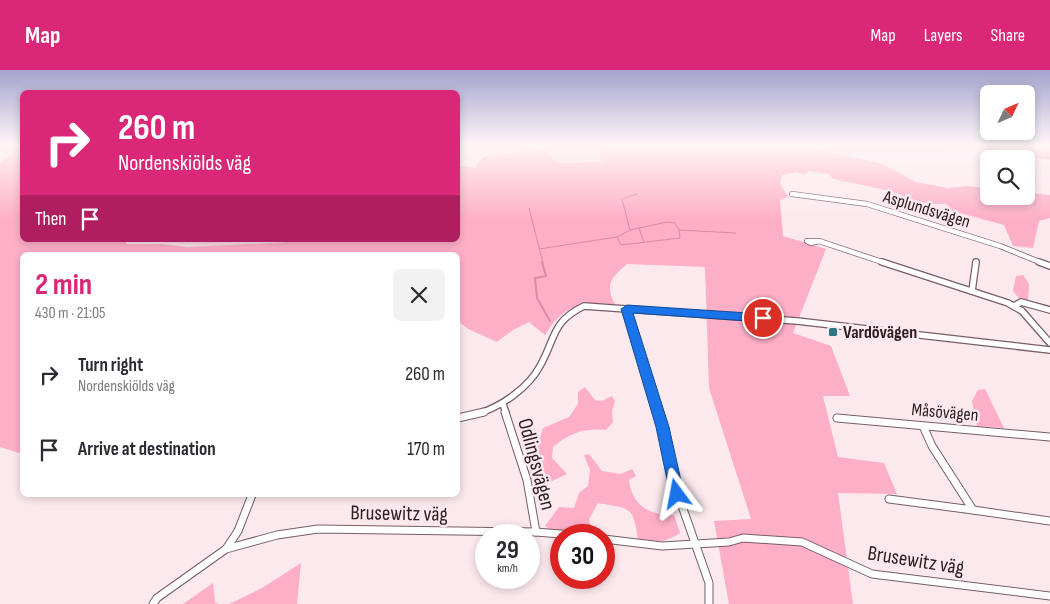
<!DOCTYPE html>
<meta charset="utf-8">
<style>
:root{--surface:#fff;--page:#f2f2f3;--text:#2b2b33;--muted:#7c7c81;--accent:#db2777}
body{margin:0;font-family:"Sofia Sans Condensed",sans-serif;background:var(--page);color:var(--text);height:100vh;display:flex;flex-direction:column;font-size:19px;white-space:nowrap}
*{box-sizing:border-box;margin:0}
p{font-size:16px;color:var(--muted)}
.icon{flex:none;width:28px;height:28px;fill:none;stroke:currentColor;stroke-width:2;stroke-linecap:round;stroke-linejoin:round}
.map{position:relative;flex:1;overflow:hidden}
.panel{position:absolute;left:20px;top:182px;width:440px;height:245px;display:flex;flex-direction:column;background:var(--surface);border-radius:8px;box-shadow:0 2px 8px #0003}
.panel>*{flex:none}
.guide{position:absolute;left:20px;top:20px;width:440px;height:152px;border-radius:8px;box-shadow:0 2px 8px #0003;background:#db2777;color:#fff;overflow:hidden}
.needle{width:32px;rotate:46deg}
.controls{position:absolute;left:980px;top:15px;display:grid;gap:10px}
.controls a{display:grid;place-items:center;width:55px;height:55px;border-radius:8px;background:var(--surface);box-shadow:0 2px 8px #0003;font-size:25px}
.speed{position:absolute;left:475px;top:454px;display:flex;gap:10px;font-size:25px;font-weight:700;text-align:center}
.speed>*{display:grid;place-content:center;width:65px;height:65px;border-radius:50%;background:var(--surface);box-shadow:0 2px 8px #0003;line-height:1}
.speed small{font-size:12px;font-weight:400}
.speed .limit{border:8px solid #d22;background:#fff;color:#111}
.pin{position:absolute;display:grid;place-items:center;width:42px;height:42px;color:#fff;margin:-21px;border:2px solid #fff;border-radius:50%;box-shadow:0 1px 5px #0007}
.me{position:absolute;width:55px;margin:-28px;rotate:347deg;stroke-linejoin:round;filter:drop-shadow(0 0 4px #0008)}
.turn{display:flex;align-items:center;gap:18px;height:105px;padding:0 15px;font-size:22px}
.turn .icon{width:65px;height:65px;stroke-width:2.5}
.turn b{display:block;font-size:35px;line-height:42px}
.then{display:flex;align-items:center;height:48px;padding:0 15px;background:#0003;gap:10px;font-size:19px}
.round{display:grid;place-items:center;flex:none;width:52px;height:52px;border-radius:8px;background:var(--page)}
.headline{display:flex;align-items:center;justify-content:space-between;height:85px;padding:0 15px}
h1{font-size:30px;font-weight:700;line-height:38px;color:var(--accent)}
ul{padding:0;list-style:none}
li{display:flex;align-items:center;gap:15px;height:75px;padding:0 15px}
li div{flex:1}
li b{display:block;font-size:19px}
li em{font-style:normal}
header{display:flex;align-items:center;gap:30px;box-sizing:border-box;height:70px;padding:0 25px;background:var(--accent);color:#fff}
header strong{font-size:24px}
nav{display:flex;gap:28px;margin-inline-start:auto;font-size:18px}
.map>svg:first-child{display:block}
.built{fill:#fddde6}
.green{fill:#feafc8}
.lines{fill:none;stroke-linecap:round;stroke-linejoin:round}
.stream-far1{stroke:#df8aa6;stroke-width:1}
.stream{stroke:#df8aa6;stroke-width:2}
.street-far2-casing{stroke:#775d65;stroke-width:6}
.street-far1-casing{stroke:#775d65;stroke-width:8}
.street-casing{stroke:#775d65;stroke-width:9}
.street-far2{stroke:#fff;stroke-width:4.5}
.street-far1{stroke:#fff;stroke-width:5.5}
.street{stroke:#fff;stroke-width:7}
.route{fill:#1a73e8;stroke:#114b97}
.poi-dot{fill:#307782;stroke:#fce9ee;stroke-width:2}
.labels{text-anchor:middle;stroke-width:5;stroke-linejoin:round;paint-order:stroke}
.street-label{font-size:18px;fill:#2b2023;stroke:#fce9ee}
.poi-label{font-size:18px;font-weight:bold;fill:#2b2023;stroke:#fce9ee;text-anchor:start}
.near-street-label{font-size:21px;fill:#2b2023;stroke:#fce9ee}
</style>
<header>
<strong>Map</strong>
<nav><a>Map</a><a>Layers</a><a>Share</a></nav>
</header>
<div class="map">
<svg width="1050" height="534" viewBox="0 0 1050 534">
<rect width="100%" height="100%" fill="#fce9ee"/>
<g class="built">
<polygon points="458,74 598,74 601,92 557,93 544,78 499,79 479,86 472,98 458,96"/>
<polygon points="127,170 318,170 193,176 163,172 125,173"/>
</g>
<g class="green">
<path d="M598 74H812L818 79 883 94 916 112 948 118 966 116 989 118V126H1026V122L1050 125V148L1039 151 1033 178 1013 176 1004 155 953 141 946 134H923L891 121 833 109 829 104 808 101 805 105 796 102 782 105 780 113 788 127 780 130 783 166 826 179 793 263 831 276 850 326H823L838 387 884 393 897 424 838 423 853 534H729L714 451 751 449 709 318 705 197 627 194C612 207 604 214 615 234 581 232 564 234 545 265L529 252 513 260 497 272 468 259 458 251V185H22V384L0 377V94L22 75V170H127L126 174H163L188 177 328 170H458V96L474 98 485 86 543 79 557 93 602 92Z"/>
<polygon points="943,74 1050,74 1050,90"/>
<polygon points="1023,205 1029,214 1028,230 1020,229 1013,221 1016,206"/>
<path d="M585 317 595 330 602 331 612 326 615 331 612 341 613 352 606 360C584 358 570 363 553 377L552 388 567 404 540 417 532 412 525 383 538 375 543 358 569 347 578 334V322Z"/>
<polygon points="985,319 1004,358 977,356 972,331 978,320"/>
<path d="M589 384 602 401 620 404 632 399 636 406 629 410C632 435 649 446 674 445L680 463C667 472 653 474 638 469 633 435 630 439 598 433L589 449 592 463 553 461 545 456 559 437 574 438 579 423 588 416 590 400 584 385Z"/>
<polygon points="301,493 297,534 229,534 262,518"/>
<polygon points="213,513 215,532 218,534 183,534"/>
</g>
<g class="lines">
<g class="stream-far1">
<polyline points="956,74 1050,88"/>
<polyline points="529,138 543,193"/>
<polyline points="639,158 644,172"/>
<polyline points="630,160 622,129 637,124"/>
<polyline points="617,167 621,175 680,168 679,160 736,163"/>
<polyline points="539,179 617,167 630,160 667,152 675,153 679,160"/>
</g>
<polyline class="stream" points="542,192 546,206 535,208 537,228 550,251"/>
<defs>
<g id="street-far2">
<polyline points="792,124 867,134 1000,176 1042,193"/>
<polygon points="807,171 819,171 811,173"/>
<polyline points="819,171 885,193"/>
</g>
<g id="street-far1">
<polyline points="882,192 1008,233 1022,241 1050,273"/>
<polyline points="1039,192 1050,196"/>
<polyline points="972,221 976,192"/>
<polyline points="1014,236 1021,232 1050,240"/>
<polyline points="627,239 658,343"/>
<polyline points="503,334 506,343"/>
<path d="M480 343C502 336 529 317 540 296 556 268 551 252 584 236L797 251 1050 280"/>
</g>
<g id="street">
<polyline points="505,342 527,410 536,462"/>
<polyline points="658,342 674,413 709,513 709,534"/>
<polyline points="458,348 484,342"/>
<polyline points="837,348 1050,367"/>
<polyline points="889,429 973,440 932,376 923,356"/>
<polyline points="973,440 1050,451"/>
<polyline points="604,469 662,476 729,472 743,468 802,472 872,504 1050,526"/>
<polyline points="226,479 277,465 318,459 536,462 573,465"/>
<polyline points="153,534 157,528 226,479 238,461 252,425"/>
</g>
</defs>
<use href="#street-far2" class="street-far2-casing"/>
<use href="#street-far1" class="street-far1-casing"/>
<use href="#street" class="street-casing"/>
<use href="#street-far2" class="street-far2"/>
<use href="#street-far1" class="street-far1"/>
<use href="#street" class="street"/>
</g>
<linearGradient id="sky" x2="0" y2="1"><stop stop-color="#a4a3ce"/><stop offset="0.5" stop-color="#fef5f7"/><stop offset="1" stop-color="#fef5f7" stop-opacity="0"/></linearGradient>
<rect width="1050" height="149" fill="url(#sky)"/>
<polygon class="route" points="627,235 763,244 769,248 763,252 633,243 669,357 684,424 682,429 677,431 672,429 670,424 656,357 621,239"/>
<rect class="poi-dot" x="828" y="257" width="10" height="10" rx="2.5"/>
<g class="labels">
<g class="street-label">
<text transform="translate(927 139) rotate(17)" y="6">Asplundsvägen</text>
<text transform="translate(945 342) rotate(5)" y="6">Måsövägen</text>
</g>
<g class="poi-label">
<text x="843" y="268">Vardövägen</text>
</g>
<g class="near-street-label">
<text transform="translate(537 394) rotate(75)" y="7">Odlingsvägen</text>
<text transform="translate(399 443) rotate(1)" y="7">Brusewitz väg</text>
<text transform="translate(916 490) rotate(9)" y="7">Brusewitz väg</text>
</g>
</g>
</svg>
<div class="controls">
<a><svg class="needle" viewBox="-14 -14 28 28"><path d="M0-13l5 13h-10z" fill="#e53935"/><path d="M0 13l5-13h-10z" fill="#7c7c81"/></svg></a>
<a><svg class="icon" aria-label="search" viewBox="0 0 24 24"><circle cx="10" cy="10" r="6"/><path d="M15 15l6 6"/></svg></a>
</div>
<div class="speed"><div>29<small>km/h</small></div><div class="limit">30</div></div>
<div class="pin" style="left:763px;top:248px;background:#d93025"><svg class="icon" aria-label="arrive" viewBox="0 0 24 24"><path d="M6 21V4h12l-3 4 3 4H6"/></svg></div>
<svg class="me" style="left:677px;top:424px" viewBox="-20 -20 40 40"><path d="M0-17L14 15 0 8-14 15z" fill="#1a73e8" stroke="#fff" stroke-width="4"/></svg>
<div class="guide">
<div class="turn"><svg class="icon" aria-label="right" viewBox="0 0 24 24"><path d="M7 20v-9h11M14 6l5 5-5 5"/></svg><div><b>260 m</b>Nordenskiölds väg</div></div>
<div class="then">Then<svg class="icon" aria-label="arrive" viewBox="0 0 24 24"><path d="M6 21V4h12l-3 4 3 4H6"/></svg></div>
</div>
<section class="panel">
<div class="headline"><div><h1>2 min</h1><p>430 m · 21:05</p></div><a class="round"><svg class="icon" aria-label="close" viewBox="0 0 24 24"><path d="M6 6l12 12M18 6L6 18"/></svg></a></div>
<ul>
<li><svg class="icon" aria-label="right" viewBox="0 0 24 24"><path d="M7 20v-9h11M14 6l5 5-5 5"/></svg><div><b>Turn right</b><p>Nordenskiölds väg</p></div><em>260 m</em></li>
<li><svg class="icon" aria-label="arrive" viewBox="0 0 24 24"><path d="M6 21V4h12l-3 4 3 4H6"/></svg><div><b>Arrive at destination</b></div><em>170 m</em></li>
</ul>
</section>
</div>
